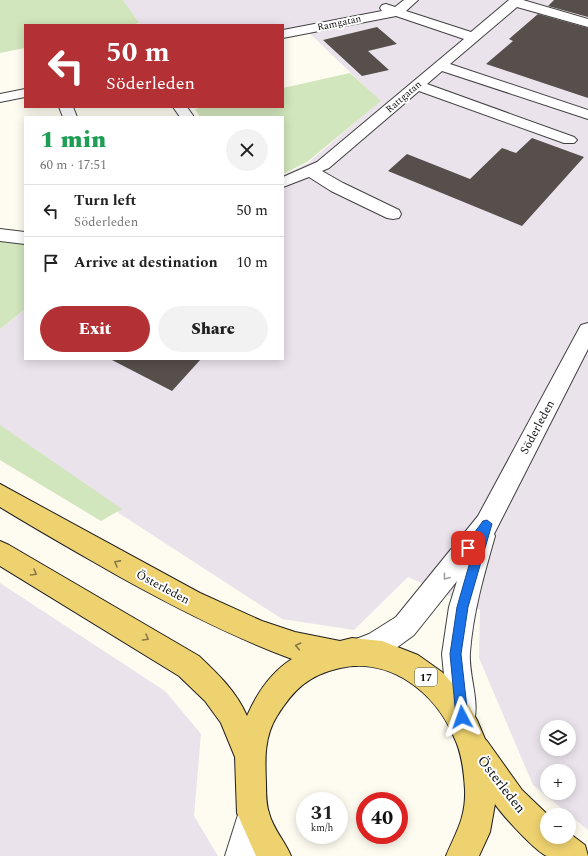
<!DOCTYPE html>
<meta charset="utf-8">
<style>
:root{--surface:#fff;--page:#f2f2f2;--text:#222;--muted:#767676;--line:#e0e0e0;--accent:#b33134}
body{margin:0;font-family:Spectral,serif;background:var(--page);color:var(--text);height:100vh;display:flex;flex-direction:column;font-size:15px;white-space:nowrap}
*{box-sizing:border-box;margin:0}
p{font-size:13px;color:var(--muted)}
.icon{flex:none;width:22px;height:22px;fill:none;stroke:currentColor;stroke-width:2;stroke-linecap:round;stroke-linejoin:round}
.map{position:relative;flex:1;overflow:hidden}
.drawer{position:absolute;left:24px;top:116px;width:260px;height:244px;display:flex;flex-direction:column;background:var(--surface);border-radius:0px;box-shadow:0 2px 10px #0003}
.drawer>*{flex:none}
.top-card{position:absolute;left:24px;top:24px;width:260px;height:84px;border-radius:0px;box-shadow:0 2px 10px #0003;background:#b33134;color:#fff;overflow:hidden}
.tools{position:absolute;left:540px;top:720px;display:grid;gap:8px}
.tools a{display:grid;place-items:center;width:36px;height:36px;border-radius:50%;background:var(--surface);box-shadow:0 2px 10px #0003;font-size:20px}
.speed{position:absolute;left:296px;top:792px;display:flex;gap:8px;font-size:20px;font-weight:700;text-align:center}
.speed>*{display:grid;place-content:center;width:52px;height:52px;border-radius:50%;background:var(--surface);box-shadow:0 2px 10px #0003;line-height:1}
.speed small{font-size:10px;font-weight:400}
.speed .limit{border:6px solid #d22;background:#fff;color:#111}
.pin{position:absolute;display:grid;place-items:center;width:34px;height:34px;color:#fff;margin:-17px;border-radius:8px;box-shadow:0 2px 6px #0006}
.me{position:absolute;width:44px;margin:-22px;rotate:356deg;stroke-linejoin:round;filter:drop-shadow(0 0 3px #0008)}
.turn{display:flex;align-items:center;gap:14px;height:84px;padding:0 16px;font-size:18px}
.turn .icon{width:52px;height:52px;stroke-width:2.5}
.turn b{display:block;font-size:28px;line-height:34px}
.round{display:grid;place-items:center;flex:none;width:42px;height:42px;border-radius:21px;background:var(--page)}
.overview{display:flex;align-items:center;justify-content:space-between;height:68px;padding:0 16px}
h1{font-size:24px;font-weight:800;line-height:30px;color:#1e9e55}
.primary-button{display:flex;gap:8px;margin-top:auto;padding:8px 16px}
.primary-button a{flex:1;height:46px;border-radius:24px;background:var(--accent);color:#fff;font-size:16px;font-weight:800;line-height:46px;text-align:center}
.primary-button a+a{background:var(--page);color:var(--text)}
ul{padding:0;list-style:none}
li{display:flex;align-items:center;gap:12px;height:52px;padding:0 16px;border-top:1px solid var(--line)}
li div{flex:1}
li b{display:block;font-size:15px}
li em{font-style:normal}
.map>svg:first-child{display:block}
.industrial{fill:#ebe3ec;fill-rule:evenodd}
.green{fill:#d1e6bc}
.building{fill:#564f4b}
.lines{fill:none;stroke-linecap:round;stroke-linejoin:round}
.minor-casing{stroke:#414141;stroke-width:2}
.major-casing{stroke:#1f1f1f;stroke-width:2}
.minor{fill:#fff;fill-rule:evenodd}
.major{fill:#eed270;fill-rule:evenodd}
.oneway{stroke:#897a44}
.oneway2{stroke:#9f9f9f}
.route{fill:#1a73e8;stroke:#114b97}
.labels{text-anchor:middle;stroke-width:4;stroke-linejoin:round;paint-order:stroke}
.far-street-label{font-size:10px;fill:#0e0e0e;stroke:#fff}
.shield{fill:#fff;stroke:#565656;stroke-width:1}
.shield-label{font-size:11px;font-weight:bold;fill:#0e0e0e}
.street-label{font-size:12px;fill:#0e0e0e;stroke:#fff}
.near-street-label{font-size:14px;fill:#0e0e0e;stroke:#fff}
</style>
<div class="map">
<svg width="588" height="856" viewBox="0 0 588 856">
<rect width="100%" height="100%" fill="#fefbf0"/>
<g class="industrial">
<path d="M123 0H588V830L533 785 479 658 480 610 408 577 354 630 282 619 0 436V329L25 309V359H283V175L308 163 380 101 302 26 283 31V25H140ZM547 727H569V749H547ZM547 771H569V793H547Z"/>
<polygon points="0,583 165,691 201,734 194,816 218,856 0,856"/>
</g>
<g class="green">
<polygon points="0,0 123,0 139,23 132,25 25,25 25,48 0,53"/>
<polygon points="350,73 381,101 307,162 283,174 283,117 200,117 195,109 204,107 283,107 283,88"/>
<polygon points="0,241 25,243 25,309 0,329"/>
<polygon points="0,425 122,509 101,521 0,460"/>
</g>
<g class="building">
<polygon points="554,0 588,0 588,17 548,6"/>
<polygon points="538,14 588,28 588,98 486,64 513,41 509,39"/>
<polygon points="377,27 397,44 368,51 389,70 362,76 323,40"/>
<polygon points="532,138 584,157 522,226 388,171 407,154 470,179 502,148 516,153"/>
<polygon points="110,359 201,359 172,391"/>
</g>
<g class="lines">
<defs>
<g id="minor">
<polygon points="404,0 418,0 406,11 471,32 509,0 523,0 588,19 588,27 517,7 450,64 588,110 588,119 442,71 427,84 574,137 577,140 574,143 564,143 419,91 329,168 322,171 343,183 399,210 401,214 399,218 393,219 387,218 331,191 309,177 283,187 283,177 317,162 464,39 396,16 283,38 283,30 382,11 380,8 382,5 386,4 395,7"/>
<polygon points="25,89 25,97 0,102 0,94"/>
<polygon points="59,107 73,107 77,117 63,117"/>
<polygon points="173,107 187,107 194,117 180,117"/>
<polygon points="0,229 25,232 25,244 0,241"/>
<path d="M588 323V349L494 534 495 536C484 575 473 612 470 652 468 677 482 704 472 727L462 731 452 727 448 717 442 654 449 607 457 581 414 635 388 654 361 665 351 661 347 651 351 641 369 634 396 617 478 516 581 325Z"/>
<polygon points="253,797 264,802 269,813 257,856 225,856 242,802"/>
</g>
<path id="major" d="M0 484 200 593 262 621 295 632 340 641 352 638 382 641 418 655 442 672 462 694 477 720 485 739 487 741 522 790 548 815 547 837H569V833L585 845 588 856C579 856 555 856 547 856 537 853 501 814 495 804L490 832 479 856H446C456 832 466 818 465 790 464 772 462 753 454 737 435 692 390 657 340 668 309 675 294 689 277 716 264 737 265 759 266 783 266 793 266 804 269 813 273 829 285 841 291 856H256L237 813 235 757 221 723 205 701 179 676 0 566V541L9 545 199 656C218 674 236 691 247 716 257 693 271 672 292 659 232 637 176 608 120 577 80 554 39 531 0 507Z"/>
</defs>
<use href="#minor" class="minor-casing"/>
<use href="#major" class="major-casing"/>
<use href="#minor" class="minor"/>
<use href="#major" class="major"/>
</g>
<defs><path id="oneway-chevron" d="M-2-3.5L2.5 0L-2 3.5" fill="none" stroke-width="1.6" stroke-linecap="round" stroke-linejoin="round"/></defs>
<g class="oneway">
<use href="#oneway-chevron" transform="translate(117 563) rotate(-151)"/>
<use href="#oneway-chevron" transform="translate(34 573) rotate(30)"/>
<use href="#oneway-chevron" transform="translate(146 638) rotate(30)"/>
<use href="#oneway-chevron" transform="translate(298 646) rotate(-168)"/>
</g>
<use class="oneway2" href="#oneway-chevron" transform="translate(446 577) rotate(128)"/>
<polygon class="route" points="487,520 492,524 468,607 461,654 468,717 466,721 462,723 457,721 456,717 450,654 457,607 474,548 468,553 465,551 463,548 483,521"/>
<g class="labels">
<g class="far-street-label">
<text transform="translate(339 22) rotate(-12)" y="4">Ramgatan</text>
<text transform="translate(403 96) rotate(-41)" y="4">Rattgatan</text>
</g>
<rect class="shield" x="415" y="668" width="22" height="18" rx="3"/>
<g class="shield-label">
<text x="426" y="681">17</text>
</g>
<g class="street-label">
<text transform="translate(537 427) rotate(-62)" y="4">Söderleden</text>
<text transform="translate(163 587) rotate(28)" y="4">Österleden</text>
</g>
<g class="near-street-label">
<text transform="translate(502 784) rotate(52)" y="5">Österleden</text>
</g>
</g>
</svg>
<div class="tools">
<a><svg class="icon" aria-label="layers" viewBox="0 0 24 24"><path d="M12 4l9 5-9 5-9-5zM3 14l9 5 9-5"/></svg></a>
<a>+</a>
<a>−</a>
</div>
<div class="speed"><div>31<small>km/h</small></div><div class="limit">40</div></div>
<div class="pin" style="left:468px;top:548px;background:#d93025"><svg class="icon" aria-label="arrive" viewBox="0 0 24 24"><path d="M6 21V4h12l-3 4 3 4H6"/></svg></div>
<svg class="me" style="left:462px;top:717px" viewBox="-20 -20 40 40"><path d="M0-17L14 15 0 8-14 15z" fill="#1a73e8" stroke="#fff" stroke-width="4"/></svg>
<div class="top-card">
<div class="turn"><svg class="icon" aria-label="left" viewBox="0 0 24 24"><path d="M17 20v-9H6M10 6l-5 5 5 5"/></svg><div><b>50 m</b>Söderleden</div></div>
</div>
<section class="drawer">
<div class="overview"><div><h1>1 min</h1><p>60 m · 17:51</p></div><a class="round"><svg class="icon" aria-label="close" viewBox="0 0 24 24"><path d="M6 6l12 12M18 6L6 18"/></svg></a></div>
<ul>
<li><svg class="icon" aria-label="left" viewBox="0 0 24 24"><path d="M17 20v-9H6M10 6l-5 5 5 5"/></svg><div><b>Turn left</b><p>Söderleden</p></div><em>50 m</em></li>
<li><svg class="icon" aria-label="arrive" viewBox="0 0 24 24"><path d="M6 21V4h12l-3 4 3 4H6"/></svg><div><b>Arrive at destination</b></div><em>10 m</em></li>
</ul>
<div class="primary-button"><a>Exit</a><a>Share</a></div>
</section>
</div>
